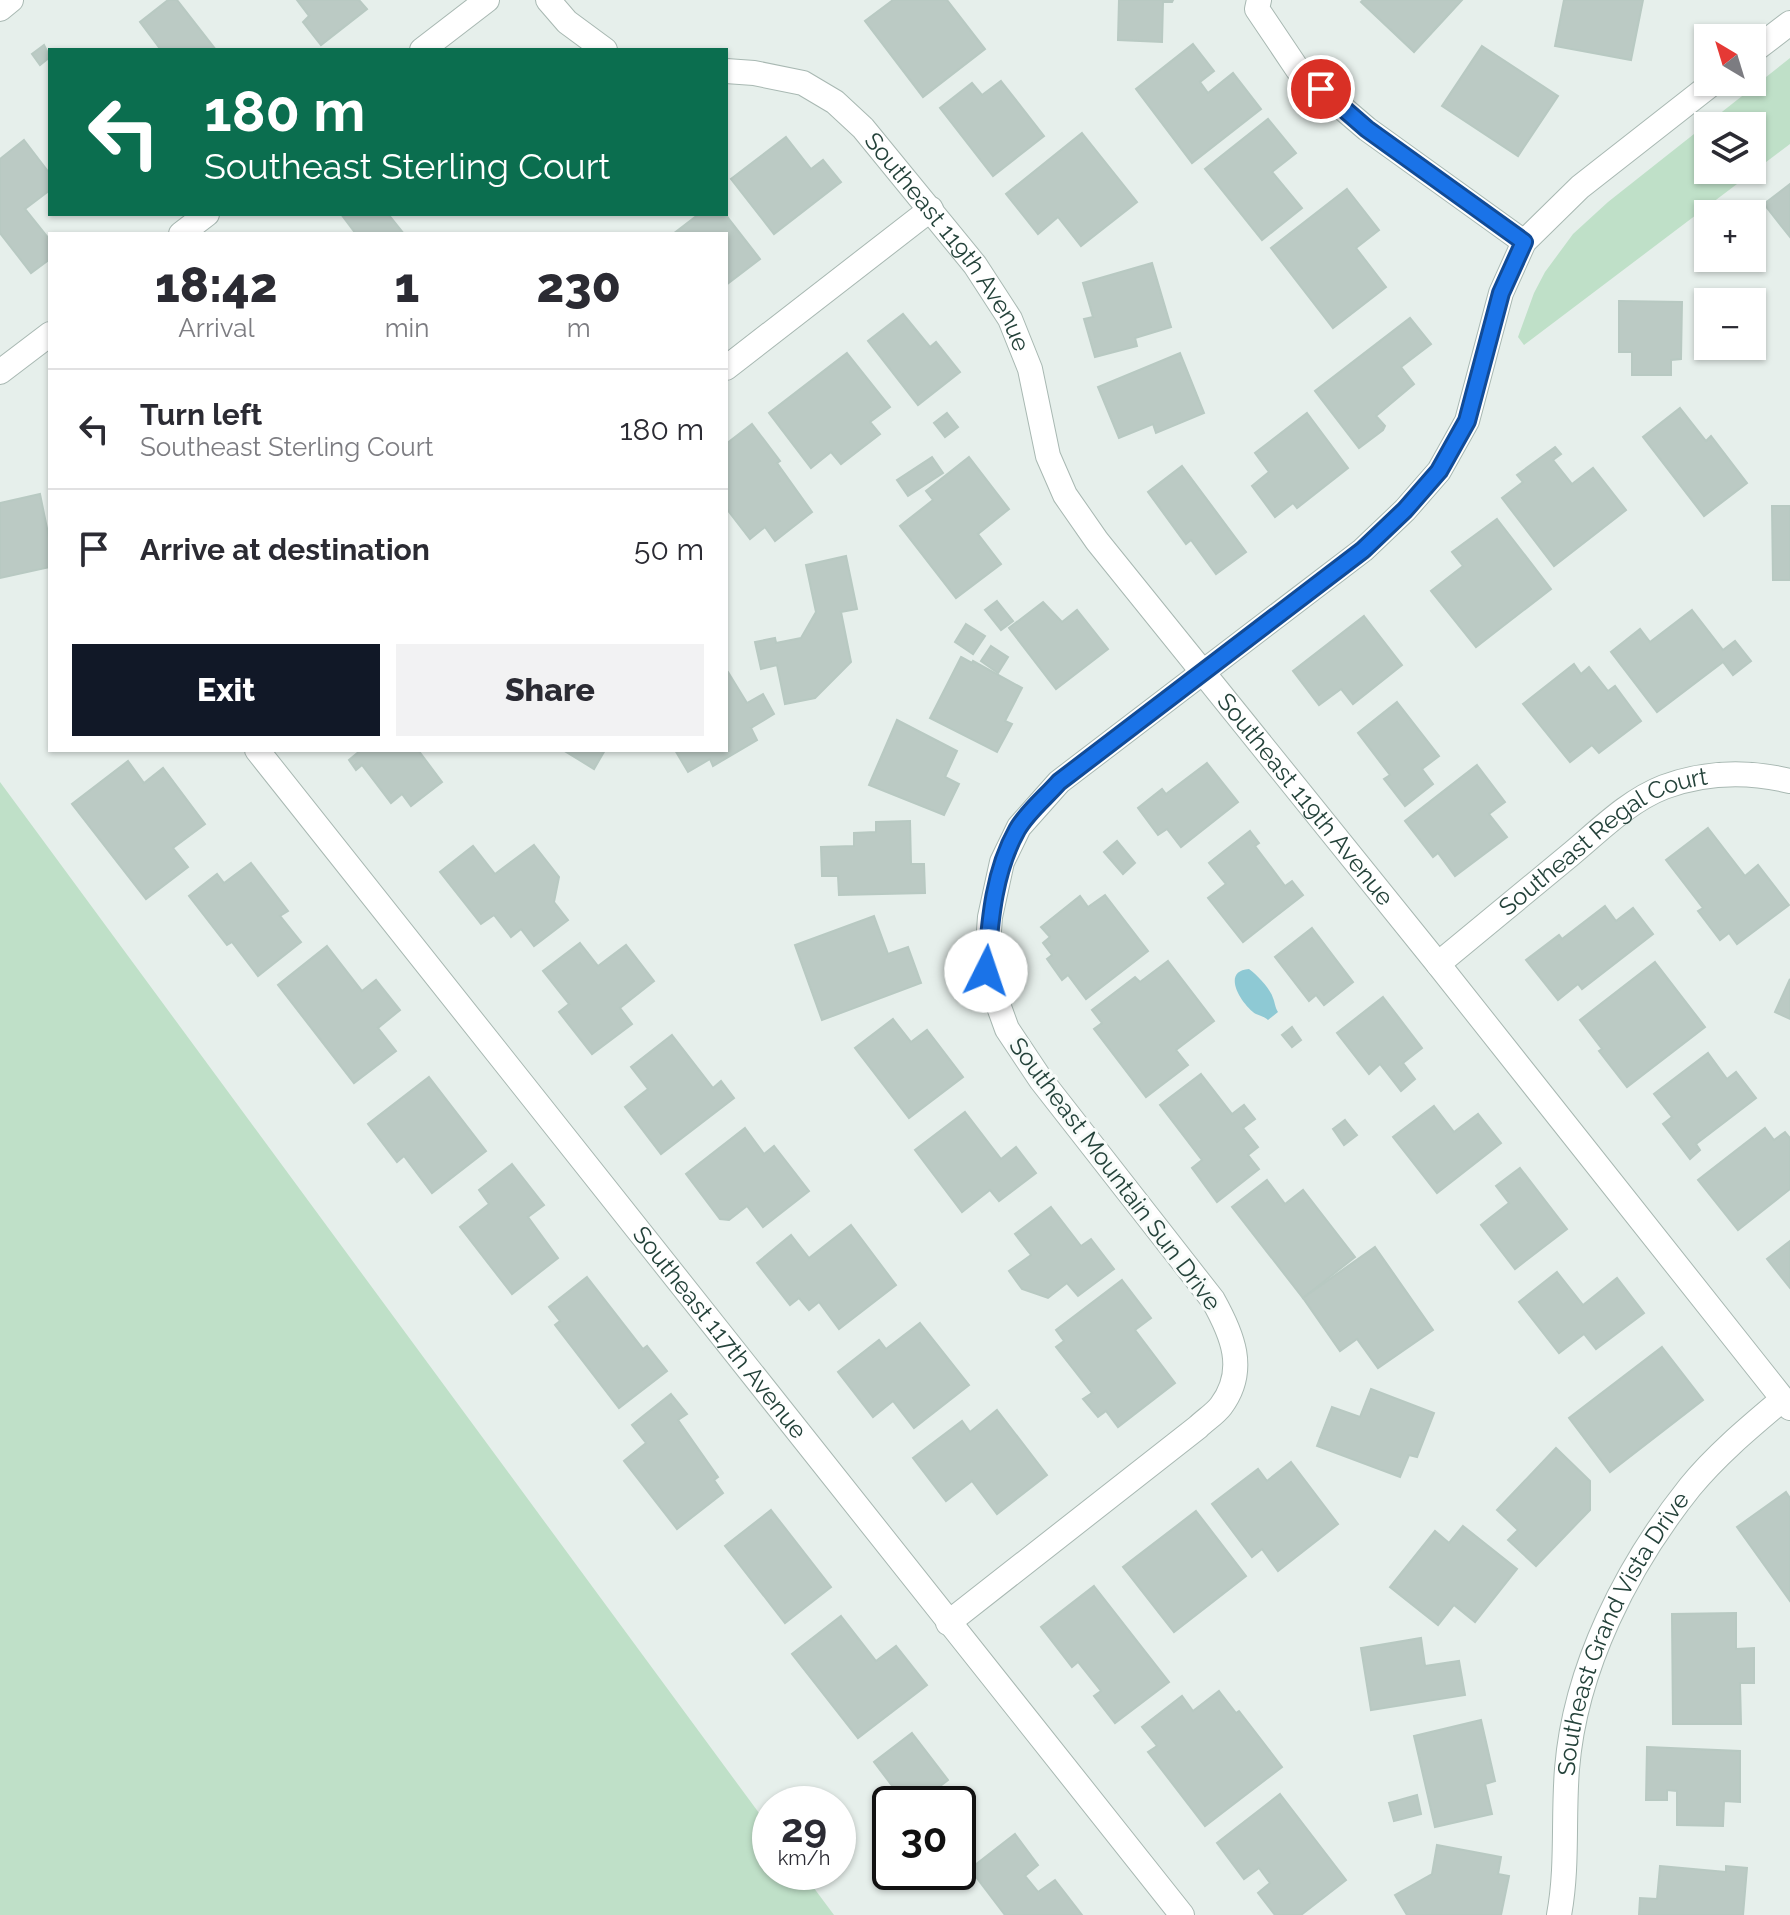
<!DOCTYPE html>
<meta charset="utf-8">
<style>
:root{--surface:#fff;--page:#f2f2f3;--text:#2b2b33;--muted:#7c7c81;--line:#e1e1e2;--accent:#111827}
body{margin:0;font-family:Raleway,sans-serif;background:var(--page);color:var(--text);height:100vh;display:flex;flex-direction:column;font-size:30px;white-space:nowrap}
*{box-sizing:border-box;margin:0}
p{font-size:26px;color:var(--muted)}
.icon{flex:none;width:44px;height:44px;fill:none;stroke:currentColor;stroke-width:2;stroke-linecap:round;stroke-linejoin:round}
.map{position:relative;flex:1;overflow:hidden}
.drawer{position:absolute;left:48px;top:232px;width:680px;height:520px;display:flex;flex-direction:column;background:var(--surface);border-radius:0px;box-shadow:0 2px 6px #0004}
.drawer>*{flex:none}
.top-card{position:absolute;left:48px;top:48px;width:680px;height:168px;border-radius:0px;box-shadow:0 2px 6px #0004;background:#0b6e4f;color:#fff;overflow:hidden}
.needle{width:52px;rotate:322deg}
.buttons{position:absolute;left:1694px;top:24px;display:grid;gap:16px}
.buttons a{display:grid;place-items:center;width:72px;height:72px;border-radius:0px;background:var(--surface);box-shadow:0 2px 6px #0004;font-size:40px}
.speed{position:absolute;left:752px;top:1786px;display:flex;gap:16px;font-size:40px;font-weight:700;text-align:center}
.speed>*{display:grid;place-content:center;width:104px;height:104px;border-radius:50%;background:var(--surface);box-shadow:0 2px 6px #0004;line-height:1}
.speed small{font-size:20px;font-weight:400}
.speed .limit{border:4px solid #111;border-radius:12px;background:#fff;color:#111}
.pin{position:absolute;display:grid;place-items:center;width:68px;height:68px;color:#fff;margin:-34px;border:4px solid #fff;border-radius:50%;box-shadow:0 2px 8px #0007}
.me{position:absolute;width:88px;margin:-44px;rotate:4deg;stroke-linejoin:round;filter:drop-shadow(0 0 6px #0008)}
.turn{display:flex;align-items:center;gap:28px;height:168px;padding:0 24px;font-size:36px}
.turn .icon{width:104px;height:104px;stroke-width:2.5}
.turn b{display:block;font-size:56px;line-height:68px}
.eta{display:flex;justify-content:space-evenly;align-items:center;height:136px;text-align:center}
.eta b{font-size:48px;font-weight:800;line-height:56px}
.action{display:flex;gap:16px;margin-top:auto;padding:16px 24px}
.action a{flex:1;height:92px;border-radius:0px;background:var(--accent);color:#fff;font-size:32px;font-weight:800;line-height:92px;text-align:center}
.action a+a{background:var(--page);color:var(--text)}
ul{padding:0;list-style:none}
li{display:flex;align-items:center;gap:24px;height:120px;padding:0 24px;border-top:2px solid var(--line)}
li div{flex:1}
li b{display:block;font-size:30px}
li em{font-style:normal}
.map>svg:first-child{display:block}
.green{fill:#bfe0c8;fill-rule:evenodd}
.water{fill:#8ec9d4}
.building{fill:#bbcac4;stroke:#b8c9c2;stroke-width:2}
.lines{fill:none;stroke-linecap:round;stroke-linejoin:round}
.minor-casing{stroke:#a8b8b2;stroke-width:26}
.tertiary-casing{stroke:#a8b8b2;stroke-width:26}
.minor{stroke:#fff;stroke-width:24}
.tertiary{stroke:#fff;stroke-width:24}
.route-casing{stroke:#114b97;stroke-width:20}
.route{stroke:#1a73e8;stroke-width:14}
.labels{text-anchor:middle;stroke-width:6;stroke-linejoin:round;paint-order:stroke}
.street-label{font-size:24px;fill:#24423a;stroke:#f7fbf9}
</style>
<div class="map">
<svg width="1790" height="1915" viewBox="0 0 1790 1915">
<rect width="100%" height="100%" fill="#e6efeb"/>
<g class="green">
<path d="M1790 58V144L1524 345 1518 337 1534 293 1545 272 1573 234 1608 202ZM1708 126H1752V170H1708Z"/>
<polygon points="0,782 770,1828 770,1872 802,1872 834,1915 0,1915"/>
</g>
<path class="water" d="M1249 969C1257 975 1270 988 1273 998 1275 1003 1275 1007 1278 1012L1268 1020C1265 1017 1261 1016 1256 1014 1242 1005 1220 971 1249 969Z"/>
<g class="building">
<polygon points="168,0 177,0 216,50 161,50 140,22"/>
<polygon points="297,0 359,0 367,9 321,45 303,22 309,16"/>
<polygon points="893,0 947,0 985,49 923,97 865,21"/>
<polygon points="1119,0 1173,0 1172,2 1163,2 1162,42 1118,40"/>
<polygon points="1363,0 1462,0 1414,52 1361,2"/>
<polygon points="1564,0 1643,0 1631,60 1555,46"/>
<polygon points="1193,44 1214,71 1200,82 1208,93 1233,73 1261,109 1192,163 1136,89"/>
<polygon points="44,45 50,57 40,65 32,54"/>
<polygon points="1482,46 1558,96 1518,156 1442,106"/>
<polygon points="1001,81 1044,136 993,176 940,108 972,83 982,95"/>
<polygon points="1268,119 1296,153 1272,172 1302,208 1262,240 1205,169"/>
<polygon points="1082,133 1137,202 1081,246 1058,217 1038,234 1006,194"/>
<polygon points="786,137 811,169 823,160 841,182 774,234 731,179"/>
<polygon points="24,140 50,174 50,190 25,209 50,240 50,259 31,273 0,233 0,159"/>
<polygon points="1790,184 1790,237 1764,204"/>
<polygon points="1347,189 1379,230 1356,248 1386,287 1333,328 1271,248"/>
<polygon points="341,214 388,214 404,234 356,234"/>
<polygon points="699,214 725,214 760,259 726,285 726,234 673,234"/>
<polygon points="1152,263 1171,327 1135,338 1137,346 1095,357 1084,319 1093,317 1083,283"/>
<polygon points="1619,301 1682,302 1681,359 1671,360 1671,375 1632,375 1632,352 1619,352"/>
<polygon points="903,314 930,347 936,342 960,372 918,405 868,341"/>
<polygon points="1410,318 1431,344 1401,367 1414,384 1376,416 1385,426 1383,430 1359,448 1315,391"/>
<polygon points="847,353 890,407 870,422 880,434 841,464 831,452 811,468 769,413"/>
<polygon points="1180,353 1204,413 1156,433 1153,424 1119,438 1098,387"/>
<polygon points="1680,408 1706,441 1711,436 1747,483 1704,516 1643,437"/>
<polygon points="947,413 958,427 945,437 934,423"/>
<polygon points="1307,413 1348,468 1297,508 1293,503 1275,517 1252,486 1269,472 1255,453"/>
<polygon points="752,424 780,461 777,463 812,512 775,541 765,527 750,539 726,508 726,444"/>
<polygon points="1555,447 1561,454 1553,460 1572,484 1593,468 1626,510 1554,566 1502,498 1523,482 1517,475"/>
<polygon points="932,457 943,473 908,496 897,480"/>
<polygon points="969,457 1009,509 978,534 1001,564 956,598 900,526 933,500 926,491"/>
<polygon points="1182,466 1246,552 1216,574 1191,540 1186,544 1148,492"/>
<polygon points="40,494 50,543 50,567 0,578 0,503"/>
<polygon points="1772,506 1790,506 1790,580 1773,580"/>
<polygon points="1497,519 1551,589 1476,647 1431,591 1463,566 1452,552"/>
<polygon points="846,556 857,609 841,612 851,662 815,698 785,704 777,665 761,669 755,642 775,638 776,643 801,638 816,612 806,565"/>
<polygon points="997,601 1013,621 1001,630 985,610"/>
<polygon points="1043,602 1062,622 1077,610 1108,649 1056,689 1009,628"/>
<polygon points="1692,610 1723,650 1735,641 1751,661 1733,675 1723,662 1657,712 1611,652 1640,629 1650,642"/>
<polygon points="1364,616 1402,665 1353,704 1341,689 1319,705 1293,671"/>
<polygon points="966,624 985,636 973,654 955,642"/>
<polygon points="991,646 1008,657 998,673 981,661"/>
<polygon points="961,657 972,663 973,661 1022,688 1005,721 1012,724 997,752 930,718"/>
<polygon points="1574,664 1581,674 1589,667 1608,691 1615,686 1641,721 1599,753 1592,745 1570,762 1523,704"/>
<polygon points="728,672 747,703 763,694 774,714 751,728 757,740 713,766 710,759 688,772 675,750 726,750 726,673"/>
<polygon points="1397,702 1439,756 1422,769 1433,784 1405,806 1384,779 1390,775 1358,733"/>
<polygon points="897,720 957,751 945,777 959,784 944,815 869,785"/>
<polygon points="361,750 418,750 442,782 411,806 402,794 391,803 362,765 356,770 349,760"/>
<polygon points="563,750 605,750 594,769"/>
<polygon points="128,761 144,783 163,768 205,824 173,848 188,867 146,899 72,804"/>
<polygon points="1207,763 1238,802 1181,847 1167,829 1158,835 1138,808 1162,789 1166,794"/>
<polygon points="1477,765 1505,802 1489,814 1507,837 1455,876 1438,853 1433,857 1405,821"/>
<polygon points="910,821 911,864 924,864 925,893 839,895 838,876 822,876 821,847 854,846 854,833 876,832 876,822"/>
<polygon points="1708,828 1745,876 1758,865 1789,905 1737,944 1729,933 1720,940 1698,911 1703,908 1666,860"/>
<polygon points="1250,831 1259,843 1255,846 1285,886 1292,881 1303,895 1243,942 1208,898 1226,884 1209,863"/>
<polygon points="1117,841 1135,863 1123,874 1104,852"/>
<polygon points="534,845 559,877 554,902 568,920 534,946 521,929 511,937 494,915 481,924 440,872 473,846 495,874"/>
<polygon points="251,863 288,911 280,916 301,942 258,976 232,942 227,945 189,896 217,874 224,883"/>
<polygon points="1105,895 1148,951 1086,999 1068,975 1062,980 1047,959 1052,955 1043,943 1050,937 1041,927 1080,896 1088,907"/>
<polygon points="1605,906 1616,921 1633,908 1653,934 1582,989 1578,984 1558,1000 1526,960 1559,935 1562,939"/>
<polygon points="874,916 888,954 908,947 921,983 822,1020 795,945"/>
<polygon points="1312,928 1353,982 1324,1005 1316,995 1309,1001 1275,957"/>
<polygon points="580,943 598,966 626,945 654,981 620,1008 632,1024 592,1054 559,1012 569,1004 543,971"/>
<polygon points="327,946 362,991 376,980 400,1010 378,1028 396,1051 354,1083 278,985"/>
<polygon points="1168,961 1214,1021 1176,1050 1188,1065 1146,1097 1094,1029 1102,1023 1092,1010 1135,977 1140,982"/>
<polygon points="1655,962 1705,1027 1627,1087 1599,1051 1602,1049 1580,1020"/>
<polygon points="1790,979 1790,1019 1775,1012"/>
<polygon points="1383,997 1422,1048 1403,1063 1415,1079 1401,1091 1380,1064 1369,1074 1337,1033"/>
<polygon points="893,1019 911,1042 927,1030 963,1077 909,1118 855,1048"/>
<polygon points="1292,1027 1301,1040 1292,1047 1282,1035"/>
<polygon points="672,1035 713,1088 721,1081 734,1098 661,1154 625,1107 648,1089 631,1067"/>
<polygon points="1708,1053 1727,1079 1736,1072 1756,1098 1696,1144 1700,1150 1690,1159 1663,1124 1672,1117 1654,1094"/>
<polygon points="1201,1074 1232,1114 1244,1105 1255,1119 1243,1128 1258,1147 1248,1155 1259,1169 1217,1202 1192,1168 1202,1160 1160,1105"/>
<polygon points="429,1077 486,1151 432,1193 404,1156 397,1162 368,1124"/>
<polygon points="1434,1106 1454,1132 1478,1114 1501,1143 1437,1193 1393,1137"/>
<polygon points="965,1112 1001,1159 1016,1147 1036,1173 999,1201 990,1190 962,1212 915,1150"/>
<polygon points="1345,1120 1357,1135 1344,1145 1333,1129"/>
<polygon points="745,1128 764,1154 774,1146 809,1191 763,1227 747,1206 729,1220 720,1219 686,1174"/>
<polygon points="1765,1128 1774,1140 1785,1132 1790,1138 1790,1189 1738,1230 1698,1180"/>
<polygon points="512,1164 544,1205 528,1217 558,1258 512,1294 460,1227 489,1204 479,1190"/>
<polygon points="1520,1168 1567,1229 1515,1269 1481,1225 1509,1203 1496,1186"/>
<polygon points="1267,1180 1285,1204 1303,1190 1355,1257 1303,1298 1232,1207"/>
<polygon points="1051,1207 1081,1246 1091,1239 1114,1269 1078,1296 1067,1283 1048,1298 1022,1289 1009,1271 1031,1255 1015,1234"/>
<polygon points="851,1225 896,1285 839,1329 819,1302 809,1310 799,1298 790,1305 757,1263 791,1235 809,1258"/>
<polygon points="1790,1241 1790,1288 1767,1259"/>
<polygon points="1375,1247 1433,1330 1378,1368 1357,1339 1340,1351 1303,1298"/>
<polygon points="1557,1272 1583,1305 1617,1278 1644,1313 1596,1349 1584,1334 1559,1353 1519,1302"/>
<polygon points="587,1277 643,1349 647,1346 667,1371 619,1408 555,1325 560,1321 549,1307"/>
<polygon points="1122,1280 1151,1318 1135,1330 1175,1383 1118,1427 1106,1411 1098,1417 1083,1399 1092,1393 1056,1347 1064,1341 1056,1330"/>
<polygon points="920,1323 969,1385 914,1428 893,1401 873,1417 838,1372 879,1340 886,1349"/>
<polygon points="1662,1347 1703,1400 1610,1472 1569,1418"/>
<polygon points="1371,1389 1434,1413 1417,1457 1409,1455 1400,1477 1317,1446 1332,1407 1360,1417"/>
<polygon points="671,1394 687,1414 678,1420 718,1477 714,1480 723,1493 677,1529 624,1461 646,1443 632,1425"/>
<polygon points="997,1410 1047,1475 997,1514 972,1481 946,1501 913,1458 962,1421 970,1432"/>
<polygon points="1556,1448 1590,1481 1590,1510 1536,1566 1508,1540 1518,1530 1497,1510"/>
<polygon points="1291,1462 1338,1524 1278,1571 1262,1549 1252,1557 1212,1504 1258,1469 1267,1481"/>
<polygon points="1786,1492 1790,1498 1790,1601 1737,1527"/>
<polygon points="771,1510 831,1587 785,1623 725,1546"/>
<polygon points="1196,1511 1246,1576 1174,1632 1123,1567"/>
<polygon points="1463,1526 1517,1569 1475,1622 1454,1605 1438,1625 1390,1587 1435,1531 1449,1543"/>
<polygon points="1094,1586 1169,1682 1115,1723 1094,1696 1101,1691 1078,1662 1072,1667 1041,1627"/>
<polygon points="1736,1613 1736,1649 1754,1648 1754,1683 1740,1683 1741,1724 1673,1724 1672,1614"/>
<polygon points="841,1616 876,1661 896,1646 927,1685 858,1738 792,1654"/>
<polygon points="1421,1638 1425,1666 1459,1661 1465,1695 1371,1710 1361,1648"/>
<polygon points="1219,1691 1236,1713 1239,1711 1282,1767 1205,1826 1148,1752 1157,1746 1142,1727 1182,1696 1193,1711"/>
<polygon points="1481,1720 1495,1781 1485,1784 1492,1814 1435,1827 1414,1736"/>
<polygon points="912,1733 948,1780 939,1787 952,1804 906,1804 874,1762"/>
<polygon points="1647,1747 1740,1751 1740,1802 1724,1801 1723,1826 1677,1825 1677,1791 1667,1790 1667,1800 1646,1800"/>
<polygon points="1280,1794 1346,1880 1301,1915 1275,1915 1258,1893 1270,1883 1259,1868 1244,1879 1217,1843"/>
<polygon points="1417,1795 1421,1814 1394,1821 1389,1803"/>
<polygon points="958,1812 973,1830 958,1842"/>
<polygon points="1015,1834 1038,1865 1025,1876 1038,1892 1055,1880 1082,1915 1005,1915 970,1869"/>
<polygon points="1437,1845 1501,1857 1498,1874 1509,1876 1501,1915 1407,1915 1395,1895 1432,1874"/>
<polygon points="1660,1866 1726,1872 1726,1866 1747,1868 1743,1915 1639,1915 1640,1898 1657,1899"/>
</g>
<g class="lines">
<defs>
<g id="minor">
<polyline points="548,0 567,22 605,50"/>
<polyline points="1259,0 1257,9 1298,70 1367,129 1524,242"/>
<polyline points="422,50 487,0"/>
<polyline points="1752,52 1790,23"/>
<path id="s1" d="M726 71 754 73 803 83 835 102 863 128 975 265 1010 319 1030 369 1048 456 1065 495 1097 541 1438 964 1790 1408"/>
<polyline points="181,234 207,214"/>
<polyline points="726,368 931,209"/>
<polyline points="0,372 50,334"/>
<path id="s2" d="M257 750 1182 1915"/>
<path id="s3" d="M1438 964C1482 928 1526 891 1570 855 1599 831 1628 801 1664 787 1705 772 1748 771 1790 781"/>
<path d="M948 1623 1198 1427C1205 1420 1215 1414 1221 1406 1248 1370 1232 1334 1213 1300L1041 1080 1007 1029 986 971 990 917 1002 862 1019 827 1059 782 1363 550 1405 510 1439 471 1467 421 1501 293 1524 242 1580 187 1714 82"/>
<path id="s4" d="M1559 1915C1568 1867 1563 1818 1567 1769 1575 1668 1627 1566 1690 1487 1717 1454 1751 1426 1783 1399"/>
</g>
<polyline id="tertiary" points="0,9 11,0"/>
</defs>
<use href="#minor" class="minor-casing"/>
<use href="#tertiary" class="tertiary-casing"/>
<use href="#minor" class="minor"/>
<use href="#tertiary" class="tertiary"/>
</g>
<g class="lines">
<defs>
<path id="route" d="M986 971C990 922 993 873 1017 830 1027 812 1046 797 1059 782L1363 550 1405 510 1439 471 1467 421 1501 293 1524 242 1367 129 1321 89"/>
</defs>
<use href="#route" class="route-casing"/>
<use href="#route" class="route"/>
</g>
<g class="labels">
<g class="street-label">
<text dy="8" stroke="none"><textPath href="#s1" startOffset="296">Southeast 119th Avenue</textPath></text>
<text dy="8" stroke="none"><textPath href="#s1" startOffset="968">Southeast 119th Avenue</textPath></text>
<text dy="8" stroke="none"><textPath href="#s3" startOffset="208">Southeast Regal Court</textPath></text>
<text transform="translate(1115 1174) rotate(53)" y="8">Southeast Mountain Sun Drive</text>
<text dy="8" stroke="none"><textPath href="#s2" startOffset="744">Southeast 117th Avenue</textPath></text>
<text dy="8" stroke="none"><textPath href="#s4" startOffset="294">Southeast Grand Vista Drive</textPath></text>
</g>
</g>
</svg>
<div class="buttons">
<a><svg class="needle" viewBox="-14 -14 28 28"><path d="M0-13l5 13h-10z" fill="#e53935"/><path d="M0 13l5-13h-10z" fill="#7c7c81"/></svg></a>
<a><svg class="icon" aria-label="layers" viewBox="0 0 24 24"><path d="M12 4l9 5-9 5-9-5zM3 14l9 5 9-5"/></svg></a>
<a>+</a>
<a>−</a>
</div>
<div class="speed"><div>29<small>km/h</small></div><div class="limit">30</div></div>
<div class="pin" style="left:1321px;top:89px;background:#d93025"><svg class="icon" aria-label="arrive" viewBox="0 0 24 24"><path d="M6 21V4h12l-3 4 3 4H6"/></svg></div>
<svg class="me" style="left:986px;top:971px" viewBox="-20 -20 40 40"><circle r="19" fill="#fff"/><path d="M0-13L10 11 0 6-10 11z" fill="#1a73e8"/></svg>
<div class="top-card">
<div class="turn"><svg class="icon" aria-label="left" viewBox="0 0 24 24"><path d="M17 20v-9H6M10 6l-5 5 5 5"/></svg><div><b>180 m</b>Southeast Sterling Court</div></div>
</div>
<section class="drawer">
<div class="eta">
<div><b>18:42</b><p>Arrival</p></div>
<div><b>1</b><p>min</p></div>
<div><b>230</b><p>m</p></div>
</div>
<ul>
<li><svg class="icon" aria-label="left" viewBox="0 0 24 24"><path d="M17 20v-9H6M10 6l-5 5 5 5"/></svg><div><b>Turn left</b><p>Southeast Sterling Court</p></div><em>180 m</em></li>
<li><svg class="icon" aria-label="arrive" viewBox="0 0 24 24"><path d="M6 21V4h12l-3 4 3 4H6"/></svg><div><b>Arrive at destination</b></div><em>50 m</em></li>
</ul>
<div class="action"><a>Exit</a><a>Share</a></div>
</section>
</div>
